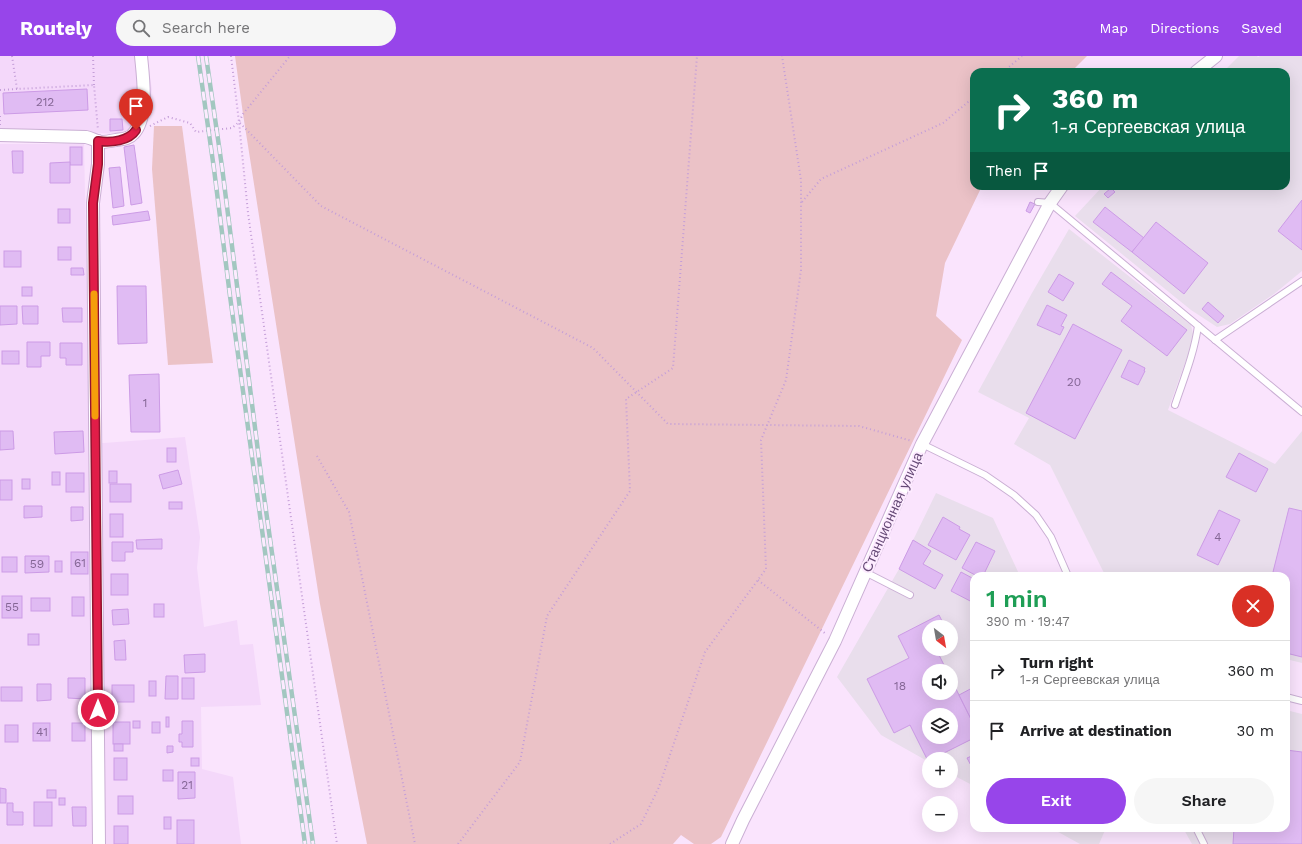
<!DOCTYPE html>
<meta charset="utf-8">
<style>
:root{--surface:#fff;--page:#f6f6f6;--text:#202124;--muted:#757577;--line:#e0e0e0;--accent:#9745ea}
body{margin:0;font-family:"Work Sans",sans-serif;background:var(--page);color:var(--text);height:100vh;display:flex;flex-direction:column;font-size:15px;white-space:nowrap}
*{box-sizing:border-box;margin:0}
p{font-size:13px;color:var(--muted)}
.icon{flex:none;width:22px;height:22px;fill:none;stroke:currentColor;stroke-width:2;stroke-linecap:round;stroke-linejoin:round}
.map{position:relative;flex:1;overflow:hidden}
.details{position:absolute;left:970px;top:516px;width:320px;height:260px;display:flex;flex-direction:column;background:var(--surface);border-radius:12px;box-shadow:0 4px 16px #0002}
.details>*{flex:none}
.banner{position:absolute;left:970px;top:12px;width:320px;height:122px;border-radius:12px;box-shadow:0 4px 16px #0002;background:#0b6e4f;color:#fff;overflow:hidden}
.needle{width:26px;rotate:149deg}
.tools{position:absolute;left:922px;top:564px;display:grid;gap:8px}
.tools a{display:grid;place-items:center;width:36px;height:36px;border-radius:50%;background:var(--surface);box-shadow:0 4px 16px #0002;font-size:20px}
.pin{position:absolute;display:grid;place-items:center;width:34px;height:34px;color:#fff;margin:-41px -17px;border-radius:50% 50% 50% 0;rotate:-45deg;box-shadow:0 0 4px #0007}
.pin .icon{rotate:45deg}
.me{position:absolute;width:44px;margin:-22px;rotate:0deg;stroke-linejoin:round;filter:drop-shadow(0 0 3px #0008)}
.turn{display:flex;align-items:center;gap:14px;height:84px;padding:0 16px;font-size:18px}
.turn .icon{width:52px;height:52px;stroke-width:2.5}
.turn b{display:block;font-size:28px;line-height:34px}
.then{display:flex;align-items:center;height:38px;padding:0 16px;background:#0003;gap:8px;font-size:15px}
.round{display:grid;place-items:center;flex:none;width:42px;height:42px;border-radius:21px;background:var(--page)}
.head{display:flex;align-items:center;justify-content:space-between;height:68px;padding:0 16px}
h1{font-size:24px;font-weight:600;line-height:30px;color:#1e9e55}
.primary-button{display:flex;gap:8px;margin-top:auto;padding:8px 16px}
.primary-button a{flex:1;height:46px;border-radius:24px;background:var(--accent);color:#fff;font-size:16px;font-weight:600;line-height:46px;text-align:center}
.primary-button a+a{background:var(--page);color:var(--text)}
ul{padding:0;list-style:none}
li{display:flex;align-items:center;gap:12px;height:60px;padding:0 16px;border-top:1px solid var(--line)}
li div{flex:1}
li b{display:block;font-size:15px}
li em{font-style:normal}
header{display:flex;align-items:center;gap:24px;box-sizing:border-box;height:56px;padding:0 20px;background:var(--accent);color:#fff}
header strong{font-size:19px}
nav{display:flex;gap:22px;margin-inline-start:auto;font-size:14px}
.search{width:280px;height:36px;background:var(--page);display:flex;align-items:center;gap:10px;box-sizing:border-box;padding:0 14px;border-radius:22px;color:var(--muted);font-size:15px}
.map>svg:first-child{display:block}
.residential{fill:#f4d8fa}
.industrial{fill:#e9deec;fill-rule:evenodd}
.green{fill:#ebc2c7}
.building{fill:#e0bbf3;stroke:#cc9be6;fill-rule:evenodd}
.lines{fill:none;stroke-linecap:round;stroke-linejoin:round}
.lane-casing{stroke:#caafd4;stroke-width:8}
.street-casing{stroke:#caafd4;stroke-width:14}
.path{stroke:#c49ed8;stroke-width:2;stroke-dasharray:1 3;stroke-linecap:butt}
.lane{stroke:#fff;stroke-width:6}
.street{stroke:#fff;stroke-width:12}
.rail-casing{stroke:#a2c7c0;stroke-width:4.5}
.rail{stroke:#fdebff;stroke-width:3;stroke-dasharray:9;stroke-linecap:butt}
.route-casing{stroke:#92132f;stroke-width:10}
.route{stroke:#e11d48;stroke-width:7}
.slow{stroke:#f59e0b;stroke-width:7}
.labels{text-anchor:middle;stroke-width:4;stroke-linejoin:round;paint-order:stroke}
.number-label{font-size:12px;fill:#846695}
.street-label{font-size:14px;fill:#654976;stroke:#fdebff}
</style>
<header>
<strong>Routely</strong>
<div class="search"><svg class="icon" aria-label="search" viewBox="0 0 24 24"><circle cx="10" cy="10" r="6"/><path d="M15 15l6 6"/></svg>Search here</div>
<nav><a>Map</a><a>Directions</a><a>Saved</a></nav>
</header>
<div class="map">
<svg width="1302" height="788" viewBox="0 0 1302 788">
<rect width="100%" height="100%" fill="#fae4fd"/>
<g class="residential">
<polygon points="0,0 147,0 152,34 143,73 124,78 0,73"/>
<polygon points="0,88 84,88 90,388 185,381 200,481 197,512 204,571 237,564 240,589 253,588 261,649 201,651 202,713 233,721 241,788 0,788"/>
</g>
<g class="industrial">
<polygon points="1239,0 1257,0 1258,1 1260,0 1302,0 1302,215 1274,238 1230,268 1217,271 1191,254 1075,160 1103,130 1286,130 1286,16 1223,16"/>
<polygon points="1069,173 1191,269 1194,282 1168,354 1275,408 1302,375 1302,607 1286,603 1286,520 1108,520 1104,517 1050,409 1014,388 1029,362 978,336 1032,237"/>
<path d="M936 437 993 462 1020 520H974V730L951 718V703H929V706L881 679 837 621 899 513ZM929 571H951V593H929ZM929 615H951V637H929ZM929 659H951V681H929Z"/>
<polygon points="1286,654 1302,658 1302,788 1192,788 1183,772 1286,772"/>
<polygon points="1051,772 1106,772 1099,788 1080,788"/>
</g>
<g class="green">
<polygon points="235,0 1087,0 1071,16 974,16 974,130 982,130 945,207 936,260 962,284 721,781 711,788 694,788 681,779 673,788 367,788 320,548 243,58"/>
<polygon points="154,70 182,70 213,307 168,309 152,113"/>
</g>
<g class="building">
<polygon points="87,33 88,54 4,58 3,37"/>
<polygon points="110,63 122,63 123,74 110,75"/>
<polygon points="134,89 142,147 131,149 124,91"/>
<rect x="70" y="91" width="12" height="18"/>
<polygon points="12,95 23,95 23,117 13,117"/>
<polygon points="70,106 70,127 50,127 50,107"/>
<polygon points="120,111 124,150 113,152 109,112"/>
<polygon points="1111,132 1115,136 1108,142 1104,138"/>
<polygon points="1302,144 1302,194 1278,175"/>
<polygon points="1030,146 1035,148 1030,157 1026,155"/>
<polygon points="1105,151 1144,182 1132,196 1093,166"/>
<rect x="58" y="153" width="12" height="14"/>
<polygon points="148,155 150,164 113,169 112,160"/>
<polygon points="1156,166 1208,207 1184,238 1132,196"/>
<rect x="58" y="191" width="13" height="13"/>
<rect x="4" y="195" width="17" height="16"/>
<polygon points="71,212 83,212 84,219 71,219"/>
<polygon points="1111,216 1187,274 1167,300 1121,265 1132,250 1102,228"/>
<polygon points="1059,218 1074,227 1063,245 1048,236"/>
<polygon points="117,230 146,230 147,287 118,288"/>
<rect x="22" y="231" width="10" height="9"/>
<polygon points="1208,246 1224,260 1218,267 1202,253"/>
<polygon points="1047,249 1067,259 1061,270 1064,271 1060,279 1037,269"/>
<polygon points="0,250 17,250 17,268 0,269"/>
<polygon points="22,250 38,250 38,268 23,268"/>
<polygon points="62,252 82,252 82,266 63,266"/>
<polygon points="1073,268 1122,294 1075,383 1026,357"/>
<polygon points="27,286 50,286 50,300 41,300 41,311 27,311"/>
<polygon points="60,287 82,287 82,309 66,309 66,302 60,302"/>
<rect x="2" y="295" width="17" height="13"/>
<polygon points="1129,304 1145,312 1144,315 1145,315 1138,329 1121,321"/>
<polygon points="159,318 160,376 131,376 129,319"/>
<polygon points="0,375 13,375 14,393 0,394"/>
<polygon points="83,375 84,396 55,398 54,376"/>
<rect x="167" y="392" width="9" height="14"/>
<polygon points="1239,397 1268,413 1256,436 1226,421"/>
<polygon points="178,414 182,428 163,433 159,419"/>
<rect x="109" y="415" width="8" height="12"/>
<rect x="52" y="416" width="8" height="13"/>
<rect x="66" y="417" width="18" height="19"/>
<rect x="22" y="423" width="8" height="10"/>
<rect x="0" y="424" width="12" height="20"/>
<rect x="110" y="428" width="21" height="18"/>
<rect x="169" y="446" width="13" height="7"/>
<polygon points="24,450 42,450 42,461 24,462"/>
<polygon points="71,451 83,451 83,464 71,465"/>
<polygon points="1289,452 1302,455 1302,601 1286,597 1286,520 1272,520"/>
<polygon points="1219,454 1240,464 1218,509 1197,499"/>
<rect x="110" y="458" width="13" height="23"/>
<polygon points="943,461 960,471 959,473 970,479 956,504 928,489"/>
<polygon points="162,483 162,493 137,493 136,484"/>
<polygon points="913,484 931,495 923,508 943,519 935,533 899,513"/>
<polygon points="112,486 133,486 133,496 125,496 125,505 112,505"/>
<polygon points="976,486 995,495 983,520 977,520 962,512"/>
<rect x="71" y="496" width="17" height="22"/>
<polygon points="25,500 49,500 49,516 25,517"/>
<rect x="2" y="501" width="15" height="15"/>
<rect x="55" y="505" width="7" height="11"/>
<polygon points="961,516 974,523 974,547 951,535"/>
<rect x="111" y="518" width="17" height="21"/>
<rect x="2" y="540" width="20" height="22"/>
<rect x="72" y="541" width="12" height="19"/>
<rect x="31" y="542" width="19" height="13"/>
<rect x="154" y="548" width="10" height="13"/>
<polygon points="128,553 129,568 113,569 112,554"/>
<path d="M939 559 945 571H929V593H936L947 615H929V637H951V623L974 669V682L932 703H929L928 705 910 669 894 677 867 623 909 602 898 580ZM929 659H951V681H929Z"/>
<rect x="28" y="578" width="11" height="11"/>
<polygon points="125,584 126,604 115,604 114,585"/>
<polygon points="205,598 205,616 185,617 184,599"/>
<polygon points="166,620 178,620 178,643 165,643"/>
<polygon points="68,622 85,622 85,643 68,642"/>
<rect x="182" y="622" width="12" height="21"/>
<rect x="149" y="625" width="7" height="15"/>
<polygon points="37,628 51,628 51,644 37,645"/>
<rect x="112" y="629" width="22" height="17"/>
<rect x="1" y="631" width="21" height="14"/>
<polygon points="974,631 974,669 959,639"/>
<rect x="166" y="661" width="3" height="10"/>
<rect x="133" y="665" width="7" height="7"/>
<polygon points="182,665 193,665 193,691 182,691 182,686 179,686 179,678 182,678"/>
<rect x="113" y="666" width="17" height="22"/>
<rect x="152" y="666" width="8" height="11"/>
<rect x="33" y="667" width="17" height="18"/>
<rect x="72" y="667" width="13" height="18"/>
<rect x="5" y="669" width="13" height="17"/>
<rect x="114" y="688" width="9" height="7"/>
<polygon points="167,690 173,690 173,696 167,697"/>
<polygon points="1286,694 1302,696 1302,788 1233,788 1234,772 1286,772"/>
<polygon points="974,699 974,715 967,702"/>
<rect x="114" y="702" width="13" height="22"/>
<rect x="191" y="702" width="8" height="8"/>
<rect x="163" y="714" width="10" height="11"/>
<polygon points="178,716 195,716 195,742 178,743"/>
<polygon points="0,732 6,733 6,747 0,747"/>
<rect x="47" y="734" width="9" height="8"/>
<rect x="118" y="740" width="15" height="18"/>
<rect x="59" y="742" width="6" height="7"/>
<rect x="34" y="746" width="18" height="24"/>
<polygon points="7,747 13,747 13,756 23,756 23,769 7,769"/>
<polygon points="72,751 86,751 86,770 73,770"/>
<rect x="164" y="761" width="7" height="12"/>
<rect x="177" y="764" width="17" height="24"/>
<rect x="114" y="770" width="14" height="18"/>
</g>
<g class="lines">
<defs>
<g id="lane">
<polyline points="1038,146 1050,147 1302,356"/>
<polyline points="1215,284 1302,225"/>
<path d="M1175 349C1184 322 1194 298 1198 270"/>
<polyline points="922,388 985,419 1014,439 1036,459 1051,481 1068,520"/>
<polyline points="865,516 910,539"/>
<polyline points="1286,641 1302,645"/>
<polyline points="1196,772 1204,788"/>
</g>
<g id="street">
<polyline points="1196,16 1216,0"/>
<path d="M0 79 86 81C91 82 96 85 101 86 106 86 111 85 116 84 122 83 129 83 133 78 149 62 143 21 141 0"/>
<polyline points="98,85 98,108 93,147 99,788"/>
<polyline points="732,788 743,764 835,585 922,388 1050,147 1062,130"/>
</g>
</defs>
<use href="#lane" class="lane-casing"/>
<use href="#street" class="street-casing"/>
<g class="path">
<polyline points="12,0 17,33 94,29 98,74"/>
<polyline points="93,0 94,29"/>
<polyline points="231,0 239,66 248,157 337,788"/>
<polyline points="1003,16 1022,0"/>
<polyline points="0,34 17,33"/>
<polyline points="0,60 0,69"/>
<polyline points="240,67 321,150 593,292 668,368 859,370 912,385"/>
<polyline points="150,70 168,61 190,67 196,76 232,72 239,66 243,58 290,0"/>
<polyline points="802,146 821,123 943,67 974,41"/>
<polyline points="317,400 349,456 415,788"/>
<polyline points="758,524 826,578"/>
<polyline points="458,788 520,706 547,560 630,435 626,343 673,312 697,0"/>
<polyline points="610,788 641,768 659,731 705,596 766,513 761,384 786,324 801,214 801,124 782,0"/>
</g>
<use href="#lane" class="lane"/>
<use href="#street" class="street"/>
<defs>
<g id="rail">
<polyline points="198,0 214,113 230,240 305,788"/>
<polyline points="206,0 222,111 261,419 313,788"/>
</g>
</defs>
<use href="#rail" class="rail-casing"/>
<use href="#rail" class="rail"/>
</g>
<g class="lines">
<defs>
<path id="route" d="M98 654 93 147 98 108V85C111 87 129 85 136 74"/>
</defs>
<use href="#route" class="route-casing"/>
<use href="#route" class="route"/>
<polyline class="slow" points="94,238 95,360"/>
</g>
<g class="labels">
<g class="number-label">
<text x="45" y="50">212</text>
<text x="1074" y="330">20</text>
<text x="145" y="351">1</text>
<text x="1218" y="485">4</text>
<text x="80" y="511">61</text>
<text x="37" y="512">59</text>
<text x="12" y="555">55</text>
<text x="900" y="634">18</text>
<text x="42" y="680">41</text>
<text x="187" y="733">21</text>
</g>
<g class="street-label">
<text transform="translate(892 456) rotate(-66)" y="5">Станционная улица</text>
</g>
</g>
</svg>
<div class="tools">
<a><svg class="needle" viewBox="-14 -14 28 28"><path d="M0-13l5 13h-10z" fill="#e53935"/><path d="M0 13l5-13h-10z" fill="#757577"/></svg></a>
<a><svg class="icon" aria-label="sound" viewBox="0 0 24 24"><path d="M4 9h4l5-4v14l-5-4H4zM17 9q2 3 0 6"/></svg></a>
<a><svg class="icon" aria-label="layers" viewBox="0 0 24 24"><path d="M12 4l9 5-9 5-9-5zM3 14l9 5 9-5"/></svg></a>
<a>+</a>
<a>−</a>
</div>
<div class="pin" style="left:136px;top:74px;background:#d93025"><svg class="icon" aria-label="arrive" viewBox="0 0 24 24"><path d="M6 21V4h12l-3 4 3 4H6"/></svg></div>
<svg class="me" style="left:98px;top:654px" viewBox="-20 -20 40 40"><circle r="17" fill="#e11d48" stroke="#fff" stroke-width="3"/><path d="M0-11L8 9 0 5-8 9z" fill="#fff"/></svg>
<div class="banner">
<div class="turn"><svg class="icon" aria-label="right" viewBox="0 0 24 24"><path d="M7 20v-9h11M14 6l5 5-5 5"/></svg><div><b>360 m</b>1-я Сергеевская улица</div></div>
<div class="then">Then<svg class="icon" aria-label="arrive" viewBox="0 0 24 24"><path d="M6 21V4h12l-3 4 3 4H6"/></svg></div>
</div>
<section class="details">
<div class="head"><div><h1>1 min</h1><p>390 m · 19:47</p></div><a class="round" style="background:#d93025;color:#fff"><svg class="icon" aria-label="close" viewBox="0 0 24 24"><path d="M6 6l12 12M18 6L6 18"/></svg></a></div>
<ul>
<li><svg class="icon" aria-label="right" viewBox="0 0 24 24"><path d="M7 20v-9h11M14 6l5 5-5 5"/></svg><div><b>Turn right</b><p>1-я Сергеевская улица</p></div><em>360 m</em></li>
<li><svg class="icon" aria-label="arrive" viewBox="0 0 24 24"><path d="M6 21V4h12l-3 4 3 4H6"/></svg><div><b>Arrive at destination</b></div><em>30 m</em></li>
</ul>
<div class="primary-button"><a>Exit</a><a>Share</a></div>
</section>
</div>
